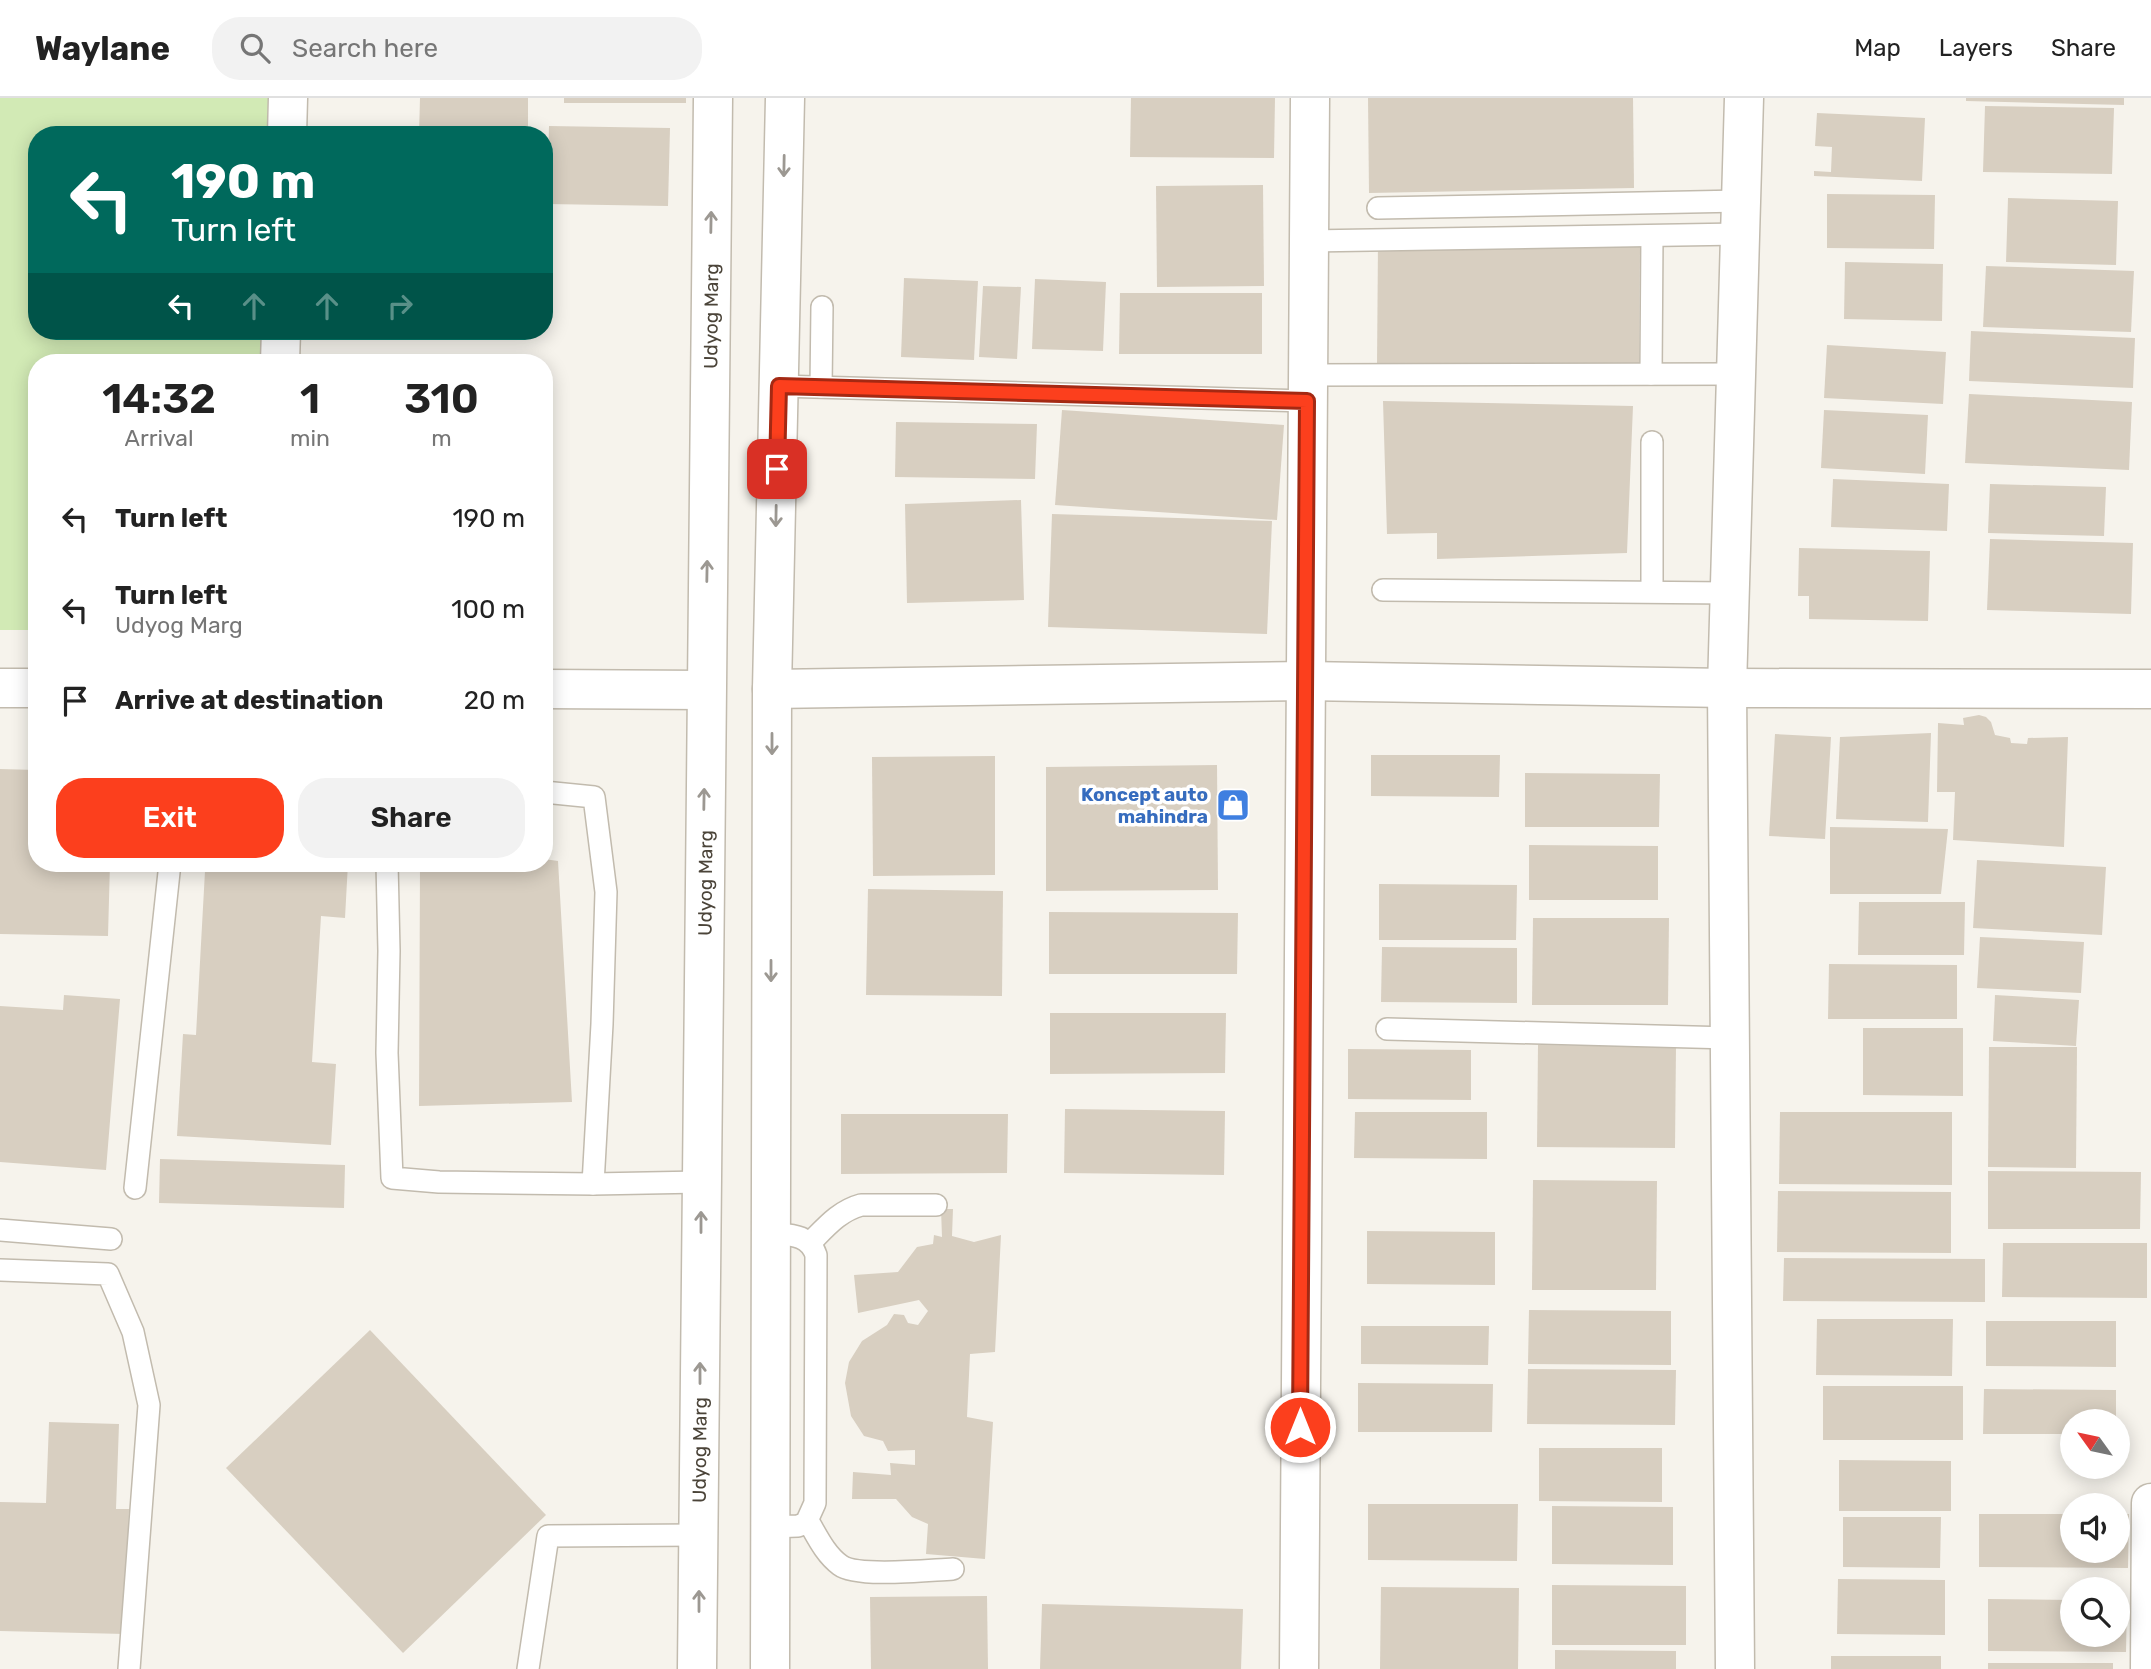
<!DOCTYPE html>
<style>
:root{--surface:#fff;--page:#f2f2f2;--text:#222;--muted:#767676;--line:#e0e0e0;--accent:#fc3f1d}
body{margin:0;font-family:Rubik,sans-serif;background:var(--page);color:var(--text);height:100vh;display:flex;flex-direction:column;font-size:26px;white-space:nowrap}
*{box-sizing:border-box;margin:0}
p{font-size:23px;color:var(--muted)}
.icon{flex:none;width:38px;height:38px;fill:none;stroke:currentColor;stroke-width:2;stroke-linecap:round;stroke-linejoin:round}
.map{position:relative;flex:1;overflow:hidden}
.sheet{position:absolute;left:28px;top:256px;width:525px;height:518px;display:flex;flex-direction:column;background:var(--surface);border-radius:28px;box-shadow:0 4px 18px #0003}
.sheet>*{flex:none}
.banner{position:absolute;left:28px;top:28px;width:525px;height:214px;border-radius:28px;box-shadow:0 4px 18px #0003;background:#00695c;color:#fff;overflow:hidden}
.needle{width:46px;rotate:303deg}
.tools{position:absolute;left:2060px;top:1311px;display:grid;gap:14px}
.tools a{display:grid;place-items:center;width:70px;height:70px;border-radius:50%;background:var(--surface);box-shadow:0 4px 18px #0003;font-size:35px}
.pin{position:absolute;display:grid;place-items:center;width:60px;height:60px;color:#fff;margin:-30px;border-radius:14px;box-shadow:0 4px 10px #0006}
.me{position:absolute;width:77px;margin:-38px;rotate:0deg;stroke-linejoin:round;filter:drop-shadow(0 0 5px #0008)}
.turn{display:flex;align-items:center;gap:24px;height:147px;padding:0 28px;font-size:32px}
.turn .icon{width:91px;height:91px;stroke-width:2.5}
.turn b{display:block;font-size:49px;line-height:60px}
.lanes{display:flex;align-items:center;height:66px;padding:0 28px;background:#0003;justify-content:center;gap:35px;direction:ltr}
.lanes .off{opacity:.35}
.eta{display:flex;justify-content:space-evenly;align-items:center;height:119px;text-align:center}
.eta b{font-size:42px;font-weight:600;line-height:49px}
.action{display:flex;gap:14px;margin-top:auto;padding:14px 28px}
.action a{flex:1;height:80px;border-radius:28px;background:var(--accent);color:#fff;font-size:28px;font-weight:600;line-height:80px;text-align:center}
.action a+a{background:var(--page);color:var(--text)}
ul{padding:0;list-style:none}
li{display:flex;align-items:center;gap:21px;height:91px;padding:0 28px}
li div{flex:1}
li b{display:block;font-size:26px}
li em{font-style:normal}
header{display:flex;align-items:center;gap:42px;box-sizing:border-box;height:98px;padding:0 35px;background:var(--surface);border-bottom:2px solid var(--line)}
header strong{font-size:33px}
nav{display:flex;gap:38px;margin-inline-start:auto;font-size:24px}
.search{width:490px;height:63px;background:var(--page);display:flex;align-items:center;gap:18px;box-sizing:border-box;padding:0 24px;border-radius:28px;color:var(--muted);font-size:26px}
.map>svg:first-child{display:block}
.green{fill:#d2eab5}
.building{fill:#d8cfc1}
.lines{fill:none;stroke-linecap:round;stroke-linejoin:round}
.service-casing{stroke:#c2bbae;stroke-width:24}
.minor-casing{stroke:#c2bbae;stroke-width:41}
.tertiary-casing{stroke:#c2bbae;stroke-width:41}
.service{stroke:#fff;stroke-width:21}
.minor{stroke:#fff;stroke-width:38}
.tertiary{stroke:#fff;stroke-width:38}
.oneway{stroke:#9c9892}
.route-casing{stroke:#a42913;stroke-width:18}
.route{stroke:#fc3f1d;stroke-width:12}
.labels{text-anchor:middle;stroke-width:7;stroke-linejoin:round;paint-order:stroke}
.street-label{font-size:19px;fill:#4b4439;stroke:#fff}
.shop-label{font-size:19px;font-weight:bold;fill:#366cbe;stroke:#fff;text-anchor:end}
</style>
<header>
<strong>Waylane</strong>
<div class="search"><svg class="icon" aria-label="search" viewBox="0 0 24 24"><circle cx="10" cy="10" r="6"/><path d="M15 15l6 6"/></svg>Search here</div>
<nav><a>Map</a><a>Layers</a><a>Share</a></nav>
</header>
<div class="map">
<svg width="2151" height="1571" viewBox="0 0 2151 1571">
<rect width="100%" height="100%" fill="#f6f3ec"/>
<polygon class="green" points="0,0 276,0 275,37 37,37 37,233 273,233 272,264 37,264 37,532 0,532"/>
<g class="building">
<polygon points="420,0 528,0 528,37 419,37"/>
<rect x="564" y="0" width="122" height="5"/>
<polygon points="1131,0 1275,0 1274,60 1130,59"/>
<polygon points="1368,0 1633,0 1634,90 1369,95"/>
<polygon points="1966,0 2124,0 2124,7 1966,3"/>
<polygon points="1985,8 2114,10 2112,76 1983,74"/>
<polygon points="1817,15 1925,20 1922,83 1814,78 1814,73 1831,74 1832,49 1815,48"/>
<polygon points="549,28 670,30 668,108 547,106"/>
<polygon points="1263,87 1264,188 1157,189 1156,88"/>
<polygon points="1827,96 1935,97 1934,151 1827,150"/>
<polygon points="2008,100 2118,103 2116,167 2006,164"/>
<polygon points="1378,144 1640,145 1639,269 1377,268"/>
<polygon points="1845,164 1943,166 1942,223 1844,221"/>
<polygon points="1986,168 2134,173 2131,234 1983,229"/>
<polygon points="904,180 978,183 974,262 901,259"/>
<polygon points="1035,181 1106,184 1103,253 1032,251"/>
<polygon points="983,188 1021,189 1017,261 979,259"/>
<polygon points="1120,195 1262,195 1262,256 1119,256"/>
<polygon points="1971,233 2135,240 2133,290 1969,283"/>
<polygon points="1827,247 1946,254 1943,306 1824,300"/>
<polygon points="1969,296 2132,304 2129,372 1965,365"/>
<polygon points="1383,303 1633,308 1627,455 1437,461 1437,435 1387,436"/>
<polygon points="1062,312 1284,327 1277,422 1055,407"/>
<polygon points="1824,312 1928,317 1925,376 1821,370"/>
<polygon points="896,324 1037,326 1035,381 895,379"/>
<polygon points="1833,381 1949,386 1947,433 1831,429"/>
<polygon points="1990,386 2106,389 2104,438 1988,435"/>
<polygon points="1021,402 1024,502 907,505 905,406"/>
<polygon points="1052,416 1272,423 1267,536 1048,529"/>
<polygon points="1990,441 2133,445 2131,516 1987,512"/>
<polygon points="1799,450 1930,453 1928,523 1809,521 1809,498 1798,498"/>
<polygon points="1979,617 1986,619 1991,624 1995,637 2010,640 2011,645 2027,646 2028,640 2068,639 2064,749 1953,742 1955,694 1937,694 1938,625 1964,627 1963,620"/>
<polygon points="1931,635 1928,724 1836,721 1840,639"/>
<polygon points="1775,636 1831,639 1825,741 1769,738"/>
<polygon points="1371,657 1500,657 1499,699 1371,698"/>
<polygon points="995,658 995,777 873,778 872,659"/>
<polygon points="1217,667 1218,792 1046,793 1046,669"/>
<polygon points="0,671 37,672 37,765 110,765 108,838 0,836"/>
<polygon points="1525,675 1660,676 1659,729 1525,729"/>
<polygon points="1830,729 1948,731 1941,796 1830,796"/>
<polygon points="1529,747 1658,748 1658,802 1529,802"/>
<polygon points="544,761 558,763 572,1004 419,1008 420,765 544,765"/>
<polygon points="1977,762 2106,769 2102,837 1973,830"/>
<polygon points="193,765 348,765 345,820 321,818 312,964 336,966 331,1047 177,1038 183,936 196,937 205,773 192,773"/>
<polygon points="1379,786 1517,787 1516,842 1379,842"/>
<polygon points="868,791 1003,793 1002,898 866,897"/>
<polygon points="1859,804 1965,804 1964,857 1858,857"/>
<polygon points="1049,814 1238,815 1237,876 1049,876"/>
<polygon points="1533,820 1669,820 1668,907 1532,907"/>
<polygon points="1980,839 2084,844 2081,895 1977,890"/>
<polygon points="1382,849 1517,850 1517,905 1381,904"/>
<polygon points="1829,866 1957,867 1957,921 1828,921"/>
<polygon points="64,897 120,901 106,1072 0,1064 0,908 63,912"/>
<polygon points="1995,897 2079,902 2076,948 1993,943"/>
<polygon points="1050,915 1226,915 1225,975 1050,976"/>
<polygon points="1863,930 1963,930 1963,998 1863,997"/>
<polygon points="1538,947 1676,948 1675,1050 1537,1049"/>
<polygon points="1989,949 2077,949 2076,1070 1988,1069"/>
<polygon points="1348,951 1471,952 1471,1002 1348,1001"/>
<polygon points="1065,1011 1225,1013 1224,1077 1064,1075"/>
<polygon points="1355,1014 1487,1014 1487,1061 1354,1060"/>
<polygon points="1780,1014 1952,1014 1952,1087 1779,1086"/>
<polygon points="841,1016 1008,1016 1007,1075 841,1076"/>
<polygon points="160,1061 345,1067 344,1110 159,1105"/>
<polygon points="1988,1073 2141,1074 2140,1131 1988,1131"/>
<polygon points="1533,1082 1657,1083 1656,1192 1532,1192"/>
<polygon points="1778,1093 1951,1094 1951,1155 1777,1154"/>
<polygon points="941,1111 953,1111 952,1138 974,1144 1001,1137 995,1254 970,1256 967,1319 993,1324 985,1461 926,1456 928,1426 912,1419 896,1401 852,1401 853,1374 891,1377 890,1365 915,1367 915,1352 888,1353 883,1343 864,1338 851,1318 845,1285 849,1264 862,1243 887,1227 894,1216 904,1217 908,1225 918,1227 928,1213 919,1202 858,1215 854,1177 898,1174 917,1149 933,1146 934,1137 942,1139"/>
<polygon points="1367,1133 1495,1134 1495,1187 1367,1186"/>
<polygon points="2003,1145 2147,1145 2147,1200 2002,1199"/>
<polygon points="1784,1160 1985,1161 1985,1204 1783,1203"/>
<polygon points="1529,1212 1671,1213 1671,1267 1528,1266"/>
<polygon points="1817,1221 1953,1221 1952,1278 1816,1277"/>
<polygon points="1986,1223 2116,1223 2116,1269 1986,1268"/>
<polygon points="1361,1228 1489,1228 1488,1267 1361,1266"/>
<polygon points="370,1232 546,1417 403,1555 226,1370"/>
<polygon points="1528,1271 1676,1272 1675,1327 1527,1326"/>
<polygon points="1358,1285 1493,1286 1492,1334 1358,1334"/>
<rect x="1823" y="1288" width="140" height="54"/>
<polygon points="1984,1291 2116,1292 2116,1323 2072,1323 2072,1336 1983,1336"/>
<polygon points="49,1324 119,1326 116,1411 129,1411 125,1536 0,1533 0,1404 46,1405"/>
<polygon points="1539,1350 1662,1350 1662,1404 1539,1403"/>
<polygon points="1839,1362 1951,1363 1951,1413 1839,1413"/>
<polygon points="1368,1406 1518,1406 1517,1463 1368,1462"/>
<polygon points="1552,1408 1673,1409 1673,1467 1552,1466"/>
<polygon points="1979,1416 2072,1416 2072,1452 2118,1452 2118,1416 2129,1416 2128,1470 1979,1469"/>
<polygon points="1843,1419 1941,1419 1940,1470 1843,1469"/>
<polygon points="1838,1481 1945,1482 1945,1537 1837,1536"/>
<polygon points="1552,1487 1686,1488 1686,1547 1552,1547"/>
<polygon points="1381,1489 1519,1490 1518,1571 1380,1571"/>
<polygon points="987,1498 988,1571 871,1571 870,1499"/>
<polygon points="1988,1501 2072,1502 2072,1536 2118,1536 2118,1502 2127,1502 2126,1554 1988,1553"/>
<polygon points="1042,1506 1243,1511 1241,1571 1040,1571"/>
<polygon points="1555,1552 1676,1553 1676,1571 1555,1571"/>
<rect x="1831" y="1558" width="110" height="13"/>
<rect x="1988" y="1565" width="125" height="6"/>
</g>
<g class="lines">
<defs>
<g id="service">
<polyline points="1378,110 1741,103"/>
<polyline points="1309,143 1740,136"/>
<polyline points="1651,276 1652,138"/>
<polyline points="1308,277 1736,276"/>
<polyline points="779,288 1307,303"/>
<polyline points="821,289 822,209"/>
<polyline points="1652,344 1652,493"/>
<polyline points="1383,492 1730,495"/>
<polyline points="387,765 389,853 387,955 392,1080 439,1084 593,1086 602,926 606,794 594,699 544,694"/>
<polyline points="1387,931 1730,940"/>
<polyline points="593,1086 701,1084"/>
<polyline points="135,1090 170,765"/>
<polyline points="0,1132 111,1141"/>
<path d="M810 1145C826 1129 839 1113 861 1107H936"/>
<polyline points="0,1172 108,1176 133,1234 149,1307 129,1571"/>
<path d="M808 1423C817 1438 825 1456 840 1467 857 1480 929 1472 953 1471"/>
<path d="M770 1429 798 1428 806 1425 815 1405 816 1157C809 1136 790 1137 771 1135"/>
<polyline points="528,1571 548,1438 699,1437"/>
</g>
<g id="minor">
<polyline points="287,37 288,0"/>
<polyline points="280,264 281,233"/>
<polyline points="0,590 37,590"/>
<polyline points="544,591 705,592"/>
<polyline points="772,591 1305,583 1727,590 2151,591"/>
<polyline points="1299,1571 1310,0"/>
<polyline points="1735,1571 1727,590 1744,0"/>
<polyline points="2150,1571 2151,1405"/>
</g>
<g id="tertiary">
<path id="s1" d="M697 1571 713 0"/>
<polyline points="770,1571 772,591 785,0"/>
</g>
</defs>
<use href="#service" class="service-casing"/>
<use href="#minor" class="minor-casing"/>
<use href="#tertiary" class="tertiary-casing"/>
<use href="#service" class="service"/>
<use href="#minor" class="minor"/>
<use href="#tertiary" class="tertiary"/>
</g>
<defs><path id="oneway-shaft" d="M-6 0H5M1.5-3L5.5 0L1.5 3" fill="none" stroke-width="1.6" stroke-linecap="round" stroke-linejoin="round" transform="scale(1.75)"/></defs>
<g class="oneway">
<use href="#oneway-shaft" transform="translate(784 68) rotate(91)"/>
<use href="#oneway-shaft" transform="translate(711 124) rotate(-89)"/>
<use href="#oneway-shaft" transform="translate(776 418) rotate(91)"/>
<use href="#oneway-shaft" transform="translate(707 473) rotate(-89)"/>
<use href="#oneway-shaft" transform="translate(772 646) rotate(90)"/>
<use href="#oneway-shaft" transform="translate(704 701) rotate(-89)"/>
<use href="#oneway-shaft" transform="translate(771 873) rotate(90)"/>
<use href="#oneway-shaft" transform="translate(701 1124) rotate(-90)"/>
<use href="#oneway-shaft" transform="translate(700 1275) rotate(-90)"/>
<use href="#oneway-shaft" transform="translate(699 1503) rotate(-90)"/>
</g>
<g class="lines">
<defs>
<polyline id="route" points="777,371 779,288 1307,303 1300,1329"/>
</defs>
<use href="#route" class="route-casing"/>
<use href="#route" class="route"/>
</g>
<defs>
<symbol id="shop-square" viewBox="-11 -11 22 22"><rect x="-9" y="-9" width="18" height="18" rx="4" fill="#3f7fe0" stroke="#fff"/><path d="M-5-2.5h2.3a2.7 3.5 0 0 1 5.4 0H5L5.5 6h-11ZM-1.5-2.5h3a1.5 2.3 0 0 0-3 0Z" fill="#fff"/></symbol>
</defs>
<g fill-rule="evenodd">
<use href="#shop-square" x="1214" y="688" width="38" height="38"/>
</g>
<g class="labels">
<g class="street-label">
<text dy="7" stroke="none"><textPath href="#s1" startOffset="1353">Udyog Marg</textPath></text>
<text dy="7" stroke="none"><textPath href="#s1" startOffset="786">Udyog Marg</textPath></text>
<text dy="7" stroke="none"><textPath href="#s1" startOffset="219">Udyog Marg</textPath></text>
</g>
<g class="shop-label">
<text x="1208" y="703">Koncept auto<tspan x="1208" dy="22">mahindra</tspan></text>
</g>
</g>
</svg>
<div class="tools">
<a><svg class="needle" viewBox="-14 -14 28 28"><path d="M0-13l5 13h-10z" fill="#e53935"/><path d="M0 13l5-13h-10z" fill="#767676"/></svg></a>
<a><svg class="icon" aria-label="sound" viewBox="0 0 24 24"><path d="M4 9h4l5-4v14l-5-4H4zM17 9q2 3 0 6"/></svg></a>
<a><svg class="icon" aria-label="search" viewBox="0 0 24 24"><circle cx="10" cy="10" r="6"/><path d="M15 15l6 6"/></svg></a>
</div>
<div class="pin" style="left:777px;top:371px;background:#d93025"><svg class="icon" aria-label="arrive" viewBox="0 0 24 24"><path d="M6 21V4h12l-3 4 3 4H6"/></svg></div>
<svg class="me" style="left:1300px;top:1329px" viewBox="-20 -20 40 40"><circle r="17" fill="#fc3f1d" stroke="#fff" stroke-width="3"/><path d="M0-11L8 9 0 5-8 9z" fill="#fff"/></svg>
<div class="banner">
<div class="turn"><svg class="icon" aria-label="left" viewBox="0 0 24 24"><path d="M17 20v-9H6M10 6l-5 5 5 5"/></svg><div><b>190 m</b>Turn left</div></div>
<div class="lanes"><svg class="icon" aria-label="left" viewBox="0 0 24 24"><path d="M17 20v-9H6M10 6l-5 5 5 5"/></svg><svg class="icon off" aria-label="ahead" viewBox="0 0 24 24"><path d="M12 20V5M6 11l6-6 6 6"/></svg><svg class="icon off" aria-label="ahead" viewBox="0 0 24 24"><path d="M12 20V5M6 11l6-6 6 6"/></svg><svg class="icon off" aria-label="right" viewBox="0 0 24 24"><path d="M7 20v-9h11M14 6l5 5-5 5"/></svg></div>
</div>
<section class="sheet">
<div class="eta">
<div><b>14:32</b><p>Arrival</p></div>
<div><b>1</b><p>min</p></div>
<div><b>310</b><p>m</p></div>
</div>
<ul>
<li><svg class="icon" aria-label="left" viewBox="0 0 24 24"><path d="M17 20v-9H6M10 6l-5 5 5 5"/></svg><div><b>Turn left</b></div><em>190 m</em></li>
<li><svg class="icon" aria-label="left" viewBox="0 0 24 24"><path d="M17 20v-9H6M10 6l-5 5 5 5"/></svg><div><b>Turn left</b><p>Udyog Marg</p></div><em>100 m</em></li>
<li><svg class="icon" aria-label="arrive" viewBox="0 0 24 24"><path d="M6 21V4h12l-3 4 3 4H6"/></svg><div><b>Arrive at destination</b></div><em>20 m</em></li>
</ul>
<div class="action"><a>Exit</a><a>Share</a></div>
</section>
</div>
